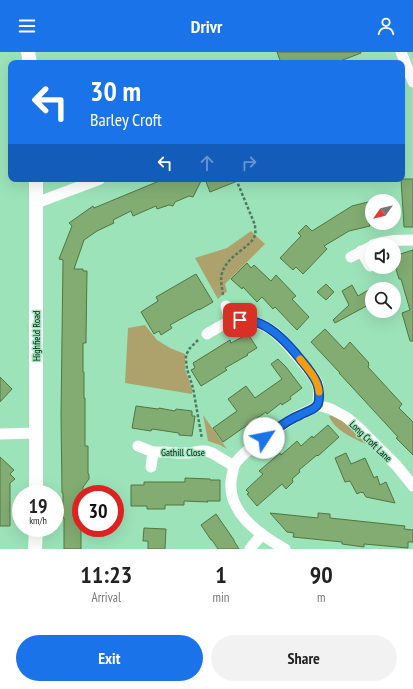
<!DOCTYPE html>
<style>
:root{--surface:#fff;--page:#f2f2f2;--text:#222;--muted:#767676;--accent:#1a73e8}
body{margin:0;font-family:"PT Sans Narrow",sans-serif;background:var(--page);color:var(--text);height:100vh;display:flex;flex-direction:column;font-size:15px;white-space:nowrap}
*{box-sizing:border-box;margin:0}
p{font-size:13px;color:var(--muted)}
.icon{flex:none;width:22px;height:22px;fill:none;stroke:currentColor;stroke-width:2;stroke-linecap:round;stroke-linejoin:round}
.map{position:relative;height:497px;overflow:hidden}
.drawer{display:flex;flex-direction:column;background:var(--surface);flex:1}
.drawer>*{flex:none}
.guide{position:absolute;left:8px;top:8px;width:397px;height:122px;border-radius:8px;box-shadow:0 4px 16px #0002;background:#1a73e8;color:#fff;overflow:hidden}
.needle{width:26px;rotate:236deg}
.fabs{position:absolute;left:365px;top:142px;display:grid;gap:8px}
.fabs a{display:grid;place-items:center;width:36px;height:36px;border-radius:50%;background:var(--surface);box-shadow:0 4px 16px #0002;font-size:20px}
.speed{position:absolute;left:12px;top:433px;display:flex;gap:8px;font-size:20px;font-weight:700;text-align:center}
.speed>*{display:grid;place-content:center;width:52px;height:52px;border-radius:50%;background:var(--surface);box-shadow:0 4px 16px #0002;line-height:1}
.speed small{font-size:10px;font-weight:400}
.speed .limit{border:6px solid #d22;background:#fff;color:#111}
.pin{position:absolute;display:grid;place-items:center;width:34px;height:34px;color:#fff;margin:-17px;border-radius:8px;box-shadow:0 2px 6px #0006}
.me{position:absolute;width:44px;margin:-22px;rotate:56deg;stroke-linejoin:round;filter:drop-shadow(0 0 3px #0008)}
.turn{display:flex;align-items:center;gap:14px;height:84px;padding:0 16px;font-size:18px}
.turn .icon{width:52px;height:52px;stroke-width:2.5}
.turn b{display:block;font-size:28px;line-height:34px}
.lanes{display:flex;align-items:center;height:38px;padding:0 16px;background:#0003;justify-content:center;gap:20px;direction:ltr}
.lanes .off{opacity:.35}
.eta{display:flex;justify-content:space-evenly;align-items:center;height:68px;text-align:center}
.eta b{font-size:24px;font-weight:600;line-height:28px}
.cta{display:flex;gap:8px;margin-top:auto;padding:8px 16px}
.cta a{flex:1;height:46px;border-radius:24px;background:var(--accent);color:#fff;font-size:16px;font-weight:600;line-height:46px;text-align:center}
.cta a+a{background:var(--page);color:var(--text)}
header{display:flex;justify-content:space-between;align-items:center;height:52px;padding:0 16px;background:var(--accent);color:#fff;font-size:18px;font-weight:600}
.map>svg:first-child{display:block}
.green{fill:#aea26c}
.building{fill:#82ac72;stroke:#507740}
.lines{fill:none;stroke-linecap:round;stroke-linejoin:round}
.path{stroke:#4c7b60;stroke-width:2.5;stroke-dasharray:3 2;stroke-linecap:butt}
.minor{stroke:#fff;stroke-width:11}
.tertiary{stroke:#fff;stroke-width:14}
.route-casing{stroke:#114b97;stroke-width:10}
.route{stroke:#1a73e8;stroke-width:7}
.slow{stroke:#f59e0b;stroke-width:7}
.labels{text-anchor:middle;stroke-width:3;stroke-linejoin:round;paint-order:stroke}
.street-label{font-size:10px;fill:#00190b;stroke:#9ce3b9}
</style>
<header><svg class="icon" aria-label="menu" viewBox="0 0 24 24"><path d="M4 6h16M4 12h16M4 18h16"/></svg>Drivr<svg class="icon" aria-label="person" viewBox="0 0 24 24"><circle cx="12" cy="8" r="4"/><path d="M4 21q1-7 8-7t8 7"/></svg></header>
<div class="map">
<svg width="413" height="497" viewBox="0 0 413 497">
<rect width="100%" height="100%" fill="#9ce3b9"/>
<g class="green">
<polygon points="251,179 265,192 225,232 227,240 223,242 218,247 195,206 227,196"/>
<polygon points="145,273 157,288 170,296 185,302 185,317 192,337 192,342 125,331 128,276"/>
<polygon points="203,363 227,397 220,393 208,389"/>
<path d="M329 364C340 362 358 384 366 392 353 386 334 378 329 364Z"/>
</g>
<g class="building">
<polygon points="277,0 361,0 361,1 335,11 281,11"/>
<polygon points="164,127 202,127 193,145 189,144 175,150 173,154 169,153 157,157 156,154 133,164 131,159 113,168 114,171 97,179 84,188 74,217 83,217 83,219 87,219 86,287 86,291 83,291 83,320 84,320 84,346 85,346 85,394 88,394 88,421 89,423 89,427 83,435 83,441 81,441 81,497 64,497 64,466 63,466 63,441 62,441 61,363 63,208 59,207 72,174 69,171 93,154 94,156"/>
<polygon points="205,127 240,127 240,128 210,140"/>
<polygon points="401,127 413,127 413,175 404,175"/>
<polygon points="372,149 372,163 367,164 370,174 349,179 324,194 327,197 303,222 296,215 293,218 280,206 301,184 298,181 306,173 312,179 352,154"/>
<polygon points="413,198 413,289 410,289 402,261 410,258 401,227 399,227 394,210 394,204"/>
<polygon points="247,211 251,216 254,213 271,229 276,223 296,244 292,247 309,265 297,278 275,255 273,257 262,245 257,250 243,235 242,237 231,227"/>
<polygon points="196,222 213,250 199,258 199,257 170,273 172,276 161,283 159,279 154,282 141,260 158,249 156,245"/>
<polygon points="326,232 334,240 326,248 317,240"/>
<polygon points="352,233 358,244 372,236 372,251 335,271 333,268 349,253 342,239"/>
<polygon points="325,277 344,297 350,290 369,311 368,312 369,313 368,315 402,352 399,356 413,370 413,403 396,386 398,385 339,321 340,321 311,290"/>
<polygon points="248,282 257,296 247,302 248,303 225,316 227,318 201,334 191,318 195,316 193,311 230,288 231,291"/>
<polygon points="278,307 286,315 302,336 290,345 291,347 282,353 281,351 267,362 266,360 223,390 213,376 237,359 228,347 246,334 255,346 282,327 271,312"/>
<polygon points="0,325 12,337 0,350"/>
<polygon points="136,354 158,357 159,356 175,359 176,357 192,359 192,364 195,364 192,384 179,383 179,381 152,377 151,379 132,376"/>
<polygon points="328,373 339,385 318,404 317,403 299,418 300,420 292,427 293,430 286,437 282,432 257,454 247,442 249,441 246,438 263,422 259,419 280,401 281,403 297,389 301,394 312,384 313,386"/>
<polygon points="346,401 351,412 365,406 374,426 377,424 380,433 386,430 395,451 366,445 363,440 362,441 361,440 357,442 350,429 345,430 335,406"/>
<polygon points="0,405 14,418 10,422 15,427 10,431 10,474 0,474"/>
<polygon points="185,426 210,427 210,428 220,428 220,449 207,449 208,450 184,449 184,453 165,453 165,457 147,457 147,454 131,454 131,433 144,433 144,430 185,430"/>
<polygon points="270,461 318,466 318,461 330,462 330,466 405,474 404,477 413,478 413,490 408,490 408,496 364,492 364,495 342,492 342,490 293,485 294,481 287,480"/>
<polygon points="216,462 234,488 234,489 239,497 218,497 212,488 211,488 201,473"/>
<polygon points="144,476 166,477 165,497 148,497 148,489 143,489"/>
</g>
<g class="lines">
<g class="path">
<path d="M223 243C222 235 220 228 222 221 228 202 251 196 255 183 256 180 255 177 255 173L236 127"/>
<polyline points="198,288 190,296 186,303 186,308 187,317 193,336 202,387"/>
</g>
<g class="minor">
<polyline points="401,0 413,30"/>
<polyline points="36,151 100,127"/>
<path d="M373 193C386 188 399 188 413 188"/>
<polyline points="361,199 370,214"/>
<polyline points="351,205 372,194"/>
<polyline points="226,254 230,269"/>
<path d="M207 282C217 276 228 268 240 268 268 267 286 290 301 309 307 316 314 323 317 331 320 338 318 346 318 353"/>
<polyline points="0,382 36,381"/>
<polyline points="138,394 153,400 166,400 177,401 189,401 201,399 206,399 212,401 234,414"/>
<polyline points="151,415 153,400"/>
<polyline points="250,497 262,482"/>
<path d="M285 497C258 482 224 458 232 423 233 420 233 417 234 414 239 402 267 384 278 376 285 372 292 366 299 363 306 360 312 358 318 353L331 357 346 365 358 375 397 414 413 434"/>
</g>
<g class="tertiary">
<polyline points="28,0 30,11"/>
<polyline points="36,442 36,127"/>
<polyline points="35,497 36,476"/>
</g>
</g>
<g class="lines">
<defs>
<path id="route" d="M240 268C247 268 254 269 261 272 277 279 290 294 301 308 307 315 313 322 317 331 319 336 320 346 318 352 315 358 305 360 300 363 287 368 275 378 264 386"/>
</defs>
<use href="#route" class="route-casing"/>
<use href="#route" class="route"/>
<path class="slow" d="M300 307C308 317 318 327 319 340"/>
</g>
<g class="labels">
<g class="street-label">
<text transform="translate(36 284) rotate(-90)" y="4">Highfield Road</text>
<text transform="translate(371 389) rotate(44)" y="4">Long Croft Lane</text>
<text x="183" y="404">Gathill Close</text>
</g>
</g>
</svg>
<div class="fabs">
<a><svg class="needle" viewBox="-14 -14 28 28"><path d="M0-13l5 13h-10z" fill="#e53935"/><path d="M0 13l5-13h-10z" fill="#767676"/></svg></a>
<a><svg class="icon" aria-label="sound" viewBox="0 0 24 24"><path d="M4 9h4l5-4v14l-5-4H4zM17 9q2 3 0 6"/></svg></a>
<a><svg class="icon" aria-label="search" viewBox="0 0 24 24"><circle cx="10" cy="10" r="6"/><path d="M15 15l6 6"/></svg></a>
</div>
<div class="speed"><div>19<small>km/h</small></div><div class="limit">30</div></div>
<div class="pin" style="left:240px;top:268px;background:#d93025"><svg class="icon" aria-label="arrive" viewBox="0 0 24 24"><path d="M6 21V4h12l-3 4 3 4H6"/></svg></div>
<svg class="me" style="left:264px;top:386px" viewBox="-20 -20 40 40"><circle r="19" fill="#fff"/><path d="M0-13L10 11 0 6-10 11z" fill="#1a73e8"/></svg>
<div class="guide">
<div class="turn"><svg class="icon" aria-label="left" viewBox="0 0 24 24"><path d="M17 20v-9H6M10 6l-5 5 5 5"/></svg><div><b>30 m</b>Barley Croft</div></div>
<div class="lanes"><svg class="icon" aria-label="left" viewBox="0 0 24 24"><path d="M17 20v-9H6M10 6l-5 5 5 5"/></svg><svg class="icon off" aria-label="ahead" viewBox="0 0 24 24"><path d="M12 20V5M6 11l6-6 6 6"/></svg><svg class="icon off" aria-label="right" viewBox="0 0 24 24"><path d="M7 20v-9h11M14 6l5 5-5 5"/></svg></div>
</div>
</div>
<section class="drawer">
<div class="eta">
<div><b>11:23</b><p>Arrival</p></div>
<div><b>1</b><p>min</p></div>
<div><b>90</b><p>m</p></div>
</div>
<div class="cta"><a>Exit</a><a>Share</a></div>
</section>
